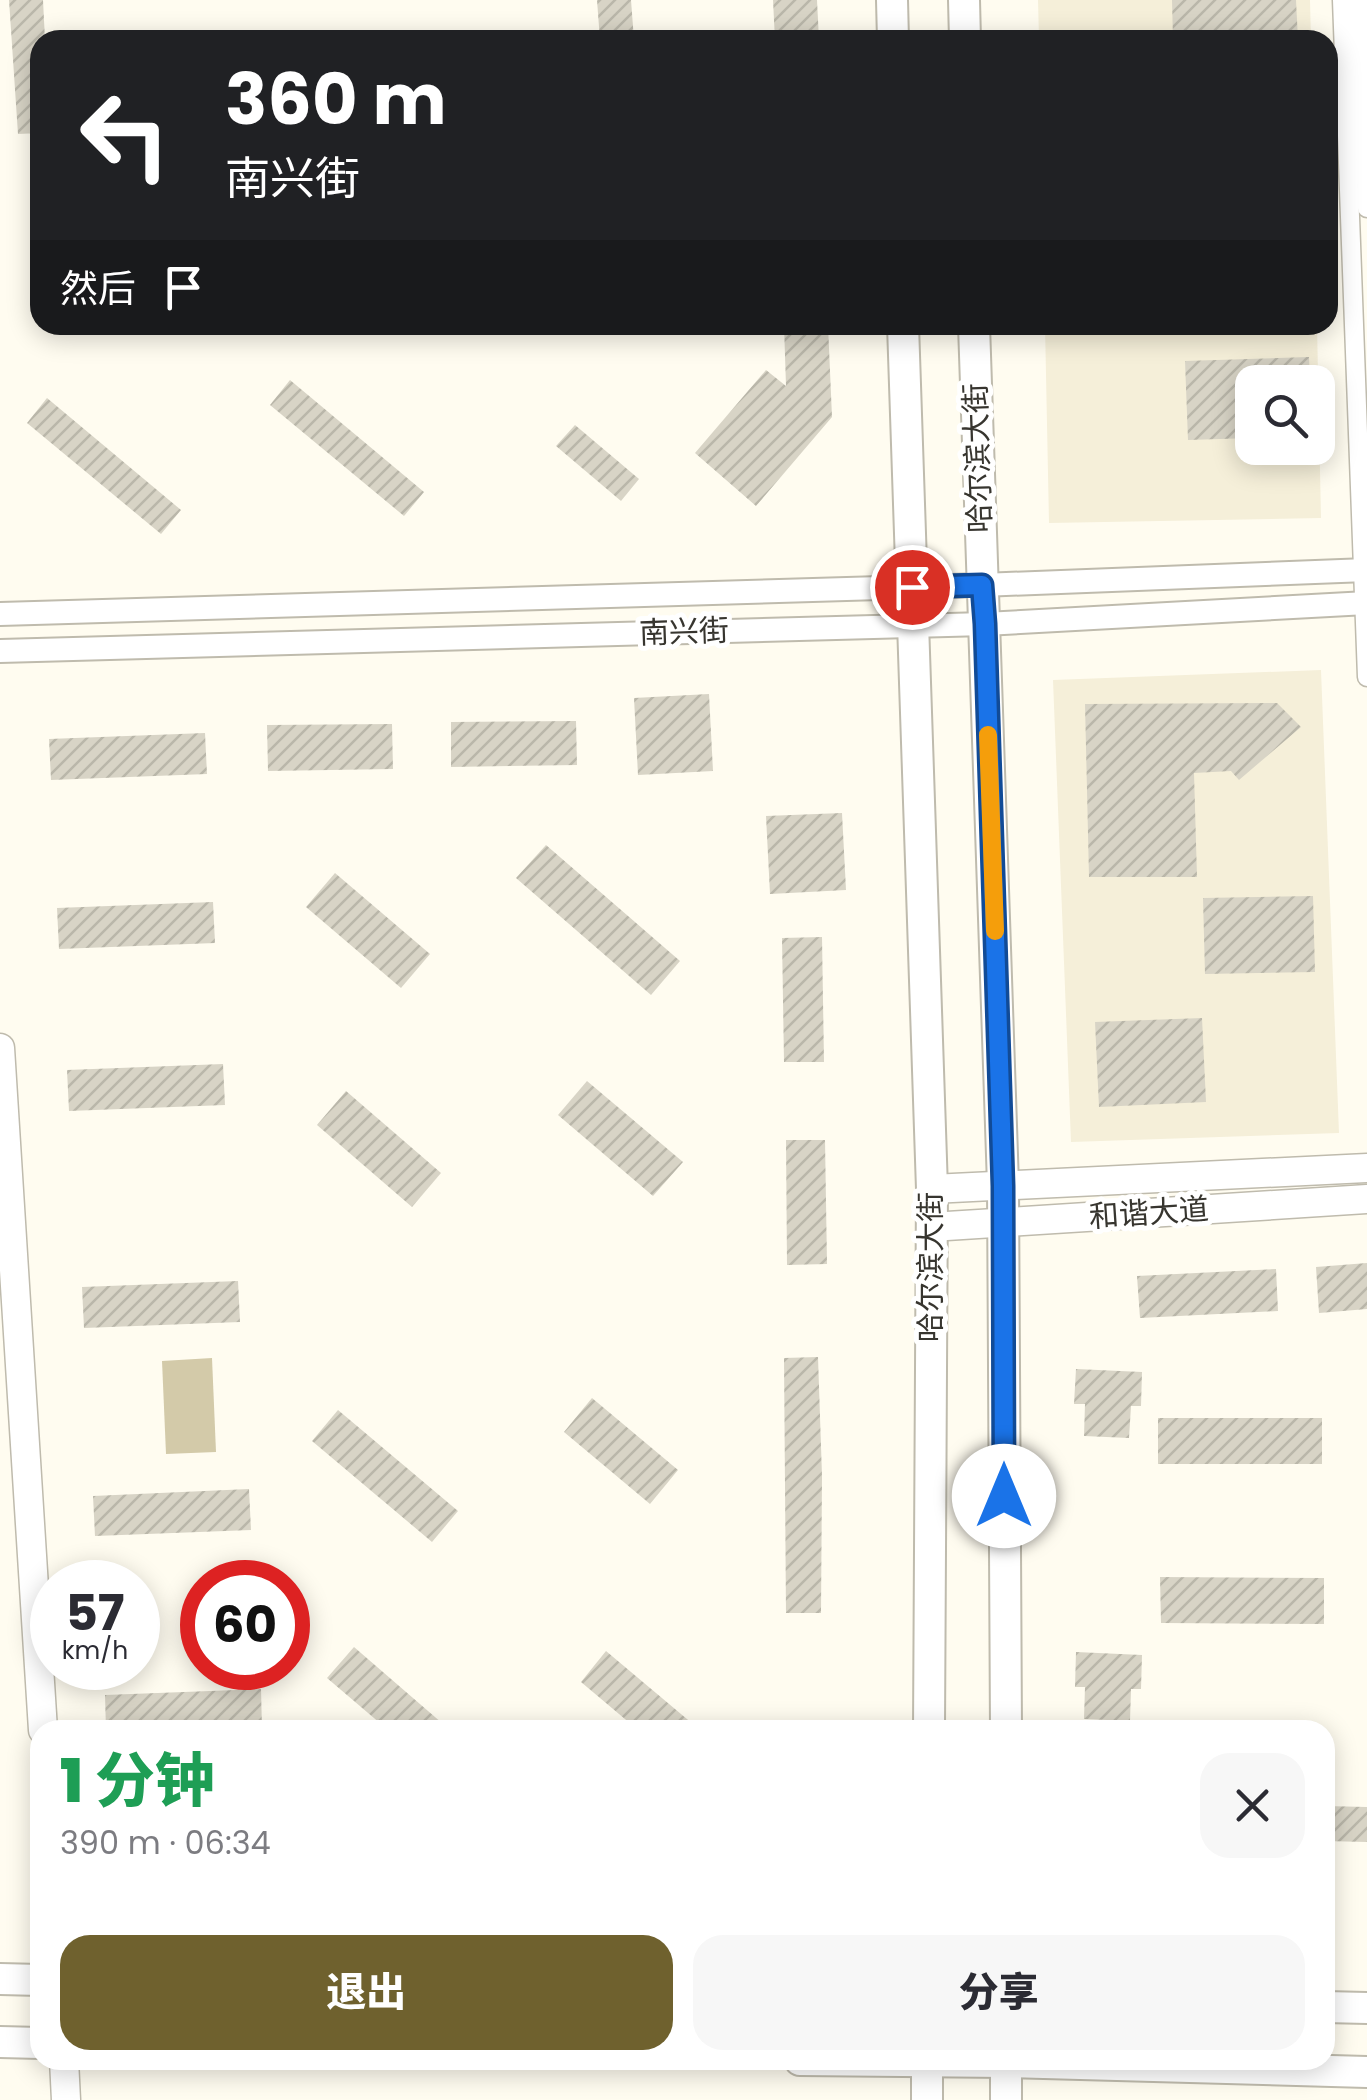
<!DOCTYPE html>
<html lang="zh">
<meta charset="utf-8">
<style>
:root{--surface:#fff;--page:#f7f7f7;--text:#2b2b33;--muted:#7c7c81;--accent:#6f612e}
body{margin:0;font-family:Poppins,"Noto Sans SC",sans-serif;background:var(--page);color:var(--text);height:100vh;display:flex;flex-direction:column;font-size:38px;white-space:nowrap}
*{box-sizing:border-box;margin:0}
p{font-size:32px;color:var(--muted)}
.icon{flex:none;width:55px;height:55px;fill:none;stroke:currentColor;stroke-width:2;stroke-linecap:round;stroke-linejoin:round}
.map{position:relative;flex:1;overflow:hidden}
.side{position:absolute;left:30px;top:1720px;width:1305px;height:350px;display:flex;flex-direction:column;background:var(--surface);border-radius:30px;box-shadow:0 5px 25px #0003}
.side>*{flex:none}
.top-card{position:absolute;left:30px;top:30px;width:1308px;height:305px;border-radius:30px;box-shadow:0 5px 25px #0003;background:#202124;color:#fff;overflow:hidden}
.fabs{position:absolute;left:1235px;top:365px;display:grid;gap:20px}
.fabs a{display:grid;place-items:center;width:100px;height:100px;border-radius:20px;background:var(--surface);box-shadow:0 5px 25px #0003;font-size:50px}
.speed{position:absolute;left:30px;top:1560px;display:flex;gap:20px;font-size:50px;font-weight:700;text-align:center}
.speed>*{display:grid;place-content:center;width:130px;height:130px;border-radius:50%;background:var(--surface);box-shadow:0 5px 25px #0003;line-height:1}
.speed small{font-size:25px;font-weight:400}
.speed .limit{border:15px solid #d22;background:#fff;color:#111}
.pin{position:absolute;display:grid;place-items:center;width:85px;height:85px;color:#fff;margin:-42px;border:5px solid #fff;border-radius:50%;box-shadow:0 2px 10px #0007}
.me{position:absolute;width:110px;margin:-55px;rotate:0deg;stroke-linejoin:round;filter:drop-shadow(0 0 8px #0008)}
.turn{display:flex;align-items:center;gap:35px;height:210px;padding:0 30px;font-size:45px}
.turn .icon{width:130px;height:130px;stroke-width:2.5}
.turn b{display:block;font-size:70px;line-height:85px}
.then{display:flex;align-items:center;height:95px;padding:0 30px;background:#0003;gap:20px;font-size:38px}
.round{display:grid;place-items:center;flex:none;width:105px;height:105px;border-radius:30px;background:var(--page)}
.overview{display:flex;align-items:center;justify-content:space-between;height:170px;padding:0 30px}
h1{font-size:60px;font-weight:800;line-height:75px;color:#1e9e55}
.action{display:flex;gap:20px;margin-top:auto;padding:20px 30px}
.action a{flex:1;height:115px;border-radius:30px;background:var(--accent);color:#fff;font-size:40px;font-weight:800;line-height:115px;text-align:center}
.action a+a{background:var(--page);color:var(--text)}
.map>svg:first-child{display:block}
.built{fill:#f5efd9;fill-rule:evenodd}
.green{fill:#d3caa9}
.building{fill:url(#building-hatch)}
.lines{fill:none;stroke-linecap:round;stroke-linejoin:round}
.minor-casing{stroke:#bfbbad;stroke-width:21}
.tertiary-casing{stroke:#bfbbad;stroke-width:26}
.secondary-casing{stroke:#bfbbad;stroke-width:31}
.primary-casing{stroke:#bfbbad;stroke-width:34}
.minor{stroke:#fff;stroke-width:18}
.tertiary{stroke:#fff;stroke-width:22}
.secondary{stroke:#fff;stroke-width:28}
.primary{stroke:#fff;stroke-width:30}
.route-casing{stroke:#114b97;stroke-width:25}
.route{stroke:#1a73e8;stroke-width:18}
.slow{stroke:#f59e0b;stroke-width:18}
.labels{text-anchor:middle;stroke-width:10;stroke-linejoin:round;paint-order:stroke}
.street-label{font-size:30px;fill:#37352f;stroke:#fff}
</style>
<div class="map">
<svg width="1367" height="2100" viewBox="0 0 1367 2100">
<defs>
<pattern id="building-hatch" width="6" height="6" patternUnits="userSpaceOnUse" patternTransform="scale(2.5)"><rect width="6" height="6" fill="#d8d4c6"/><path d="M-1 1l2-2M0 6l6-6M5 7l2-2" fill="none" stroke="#bab7aa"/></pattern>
</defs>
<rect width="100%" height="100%" fill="#fffcf0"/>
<g class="built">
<polygon points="1038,0 1310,0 1311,40 1039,40"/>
<path d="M1045 325H1317L1321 518 1049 523ZM1252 382H1318V448H1252Z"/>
<polygon points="1321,670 1339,1133 1071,1142 1053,680"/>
</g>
<polygon class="green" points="212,1358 216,1452 166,1454 162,1361"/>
<g class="building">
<polygon points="9,0 43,0 45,40 40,40 40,133 18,134"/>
<polygon points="597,0 631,0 634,40 600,40"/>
<polygon points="773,0 817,0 819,40 775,40"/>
<polygon points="1172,0 1296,0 1298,40 1173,40"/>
<polygon points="784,325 828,325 832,417 756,506 695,453 766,370 786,386"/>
<polygon points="1309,357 1310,382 1252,382 1252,438 1188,440 1185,361"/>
<polygon points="290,380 424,492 404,516 270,405"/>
<polygon points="47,398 181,510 161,534 27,423"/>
<polygon points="575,425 639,479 621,501 556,446"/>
<polygon points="709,694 713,771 638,775 634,698"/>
<polygon points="1277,703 1301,727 1239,780 1231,771 1194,773 1197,877 1089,877 1085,704"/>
<polygon points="576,721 577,765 451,767 451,722"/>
<polygon points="392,724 393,769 268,771 267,725"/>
<polygon points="205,733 207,774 51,780 49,739"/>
<polygon points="842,813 846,890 770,894 766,816"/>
<polygon points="546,845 680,961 651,995 516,878"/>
<polygon points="335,873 430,954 401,988 306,907"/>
<polygon points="1313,896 1315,972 1205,974 1203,898"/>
<polygon points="213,902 215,943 59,949 57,908"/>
<polygon points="822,937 824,1062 784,1062 782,938"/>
<polygon points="1202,1018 1206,1102 1099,1107 1095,1022"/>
<polygon points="223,1064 225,1105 69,1111 67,1070"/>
<polygon points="587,1081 683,1162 653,1196 558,1115"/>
<polygon points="346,1091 441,1173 412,1207 317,1125"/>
<polygon points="786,1140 825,1140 827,1264 787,1265"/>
<polygon points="1367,1263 1367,1309 1319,1313 1316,1267"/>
<polygon points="1276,1269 1278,1311 1140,1318 1137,1276"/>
<polygon points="238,1281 240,1322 84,1328 82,1287"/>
<polygon points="818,1357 822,1476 821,1613 786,1613 784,1358"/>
<polygon points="1076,1369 1142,1372 1141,1406 1131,1406 1129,1438 1084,1436 1085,1404 1074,1404"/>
<polygon points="592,1398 678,1470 650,1504 564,1432"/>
<polygon points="338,1410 458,1511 432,1542 312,1441"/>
<rect x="1158" y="1418" width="164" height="46"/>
<polygon points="249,1489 251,1530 95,1536 93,1496"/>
<polygon points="1160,1577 1324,1578 1324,1624 1161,1623"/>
<polygon points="354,1647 450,1730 388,1730 327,1678"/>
<polygon points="606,1651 700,1730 638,1730 581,1682"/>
<polygon points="1076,1652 1142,1655 1141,1689 1131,1689 1130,1721 1084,1719 1085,1687 1075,1687"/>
<polygon points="261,1689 262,1730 106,1730 105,1695"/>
<polygon points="1325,1806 1367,1807 1367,1842 1325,1841"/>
</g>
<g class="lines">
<defs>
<g id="minor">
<polyline points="1342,0 1367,677"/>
<polyline points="1359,0 1367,208"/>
</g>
<g id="tertiary">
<polyline points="0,614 982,585 1367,570"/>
<polyline points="0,651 985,624 1367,603"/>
</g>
<g id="secondary">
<polyline points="0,1048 43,1730"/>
<polyline points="932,1189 1367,1168"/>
<polyline points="931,1227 1367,1199"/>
<polyline points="64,2060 66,2100"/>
</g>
<g id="primary">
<polyline points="892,0 893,40"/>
<polyline points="964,0 965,40"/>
<polyline points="903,325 932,1189 929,1730"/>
<polyline points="974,325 1003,1185 1006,1730"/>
<polyline points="0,1979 40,1980"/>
<polyline points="1325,2007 1367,2008"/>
<polyline points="0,2042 40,2043"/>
<polyline points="800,2060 1006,2062 1367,2072"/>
<polyline points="927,2060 927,2100"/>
<polyline points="1006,2060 1006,2100"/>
</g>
</defs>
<use href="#minor" class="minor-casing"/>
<use href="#tertiary" class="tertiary-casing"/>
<use href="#secondary" class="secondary-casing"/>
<use href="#primary" class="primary-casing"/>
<use href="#minor" class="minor"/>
<use href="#tertiary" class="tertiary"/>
<use href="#secondary" class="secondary"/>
<use href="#primary" class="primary"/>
</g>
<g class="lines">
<defs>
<polyline id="route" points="912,587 982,585 985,624 1003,1186 1004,1496"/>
</defs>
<use href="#route" class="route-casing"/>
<use href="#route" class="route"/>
<polyline class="slow" points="988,735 995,931"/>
</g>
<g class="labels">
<g class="street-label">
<text transform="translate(978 458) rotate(-92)" y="10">哈尔滨大街</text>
<text transform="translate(684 632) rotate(-2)" y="10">南兴街</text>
<text transform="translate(1149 1213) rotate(-4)" y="10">和谐大道</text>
<text transform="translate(931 1267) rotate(-90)" y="10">哈尔滨大街</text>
</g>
</g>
</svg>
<div class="fabs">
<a><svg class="icon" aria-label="search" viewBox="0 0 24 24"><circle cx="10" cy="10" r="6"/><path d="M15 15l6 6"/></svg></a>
</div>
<div class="speed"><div>57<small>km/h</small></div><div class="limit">60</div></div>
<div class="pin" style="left:912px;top:587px;background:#d93025"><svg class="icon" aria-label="arrive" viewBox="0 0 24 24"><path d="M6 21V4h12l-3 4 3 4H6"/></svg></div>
<svg class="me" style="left:1004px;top:1496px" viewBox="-20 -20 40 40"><circle r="19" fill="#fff"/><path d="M0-13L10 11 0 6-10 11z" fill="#1a73e8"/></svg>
<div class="top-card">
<div class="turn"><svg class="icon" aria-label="left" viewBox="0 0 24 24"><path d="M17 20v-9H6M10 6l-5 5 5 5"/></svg><div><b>360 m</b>南兴街</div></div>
<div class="then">然后<svg class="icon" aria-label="arrive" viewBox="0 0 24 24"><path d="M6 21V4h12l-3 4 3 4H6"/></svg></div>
</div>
<section class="side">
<div class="overview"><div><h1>1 分钟</h1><p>390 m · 06:34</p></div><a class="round"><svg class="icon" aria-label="close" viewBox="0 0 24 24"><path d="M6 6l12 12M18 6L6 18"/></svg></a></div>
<div class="action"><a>退出</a><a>分享</a></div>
</section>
</div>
